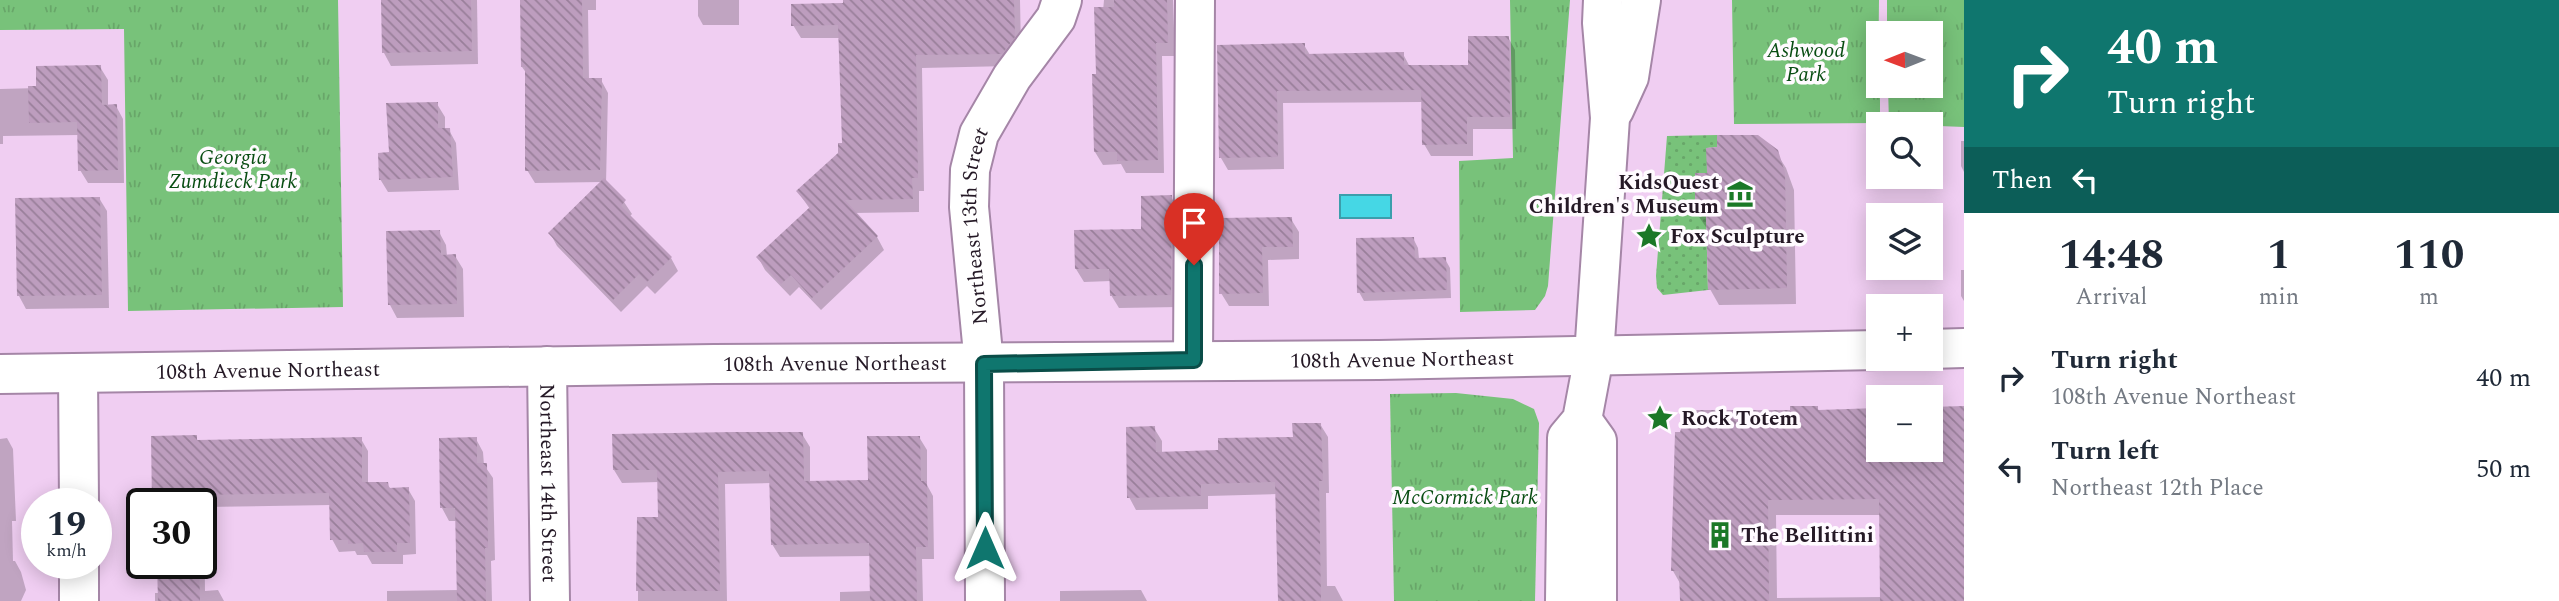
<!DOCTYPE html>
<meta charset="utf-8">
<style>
:root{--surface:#fff;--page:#f2f2f3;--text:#1f2937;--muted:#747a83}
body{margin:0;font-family:Spectral,serif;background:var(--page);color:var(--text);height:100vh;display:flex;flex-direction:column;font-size:26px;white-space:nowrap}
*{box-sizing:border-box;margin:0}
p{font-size:23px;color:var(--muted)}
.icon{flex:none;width:38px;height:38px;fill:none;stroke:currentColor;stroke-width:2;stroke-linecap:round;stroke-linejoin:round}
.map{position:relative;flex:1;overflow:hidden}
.panel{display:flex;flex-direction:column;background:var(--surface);width:595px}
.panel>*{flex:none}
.banner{background:#0f766e;color:#fff;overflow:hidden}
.needle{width:46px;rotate:269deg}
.fabs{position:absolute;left:1866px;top:21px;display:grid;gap:14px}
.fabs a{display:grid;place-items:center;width:77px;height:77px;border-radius:0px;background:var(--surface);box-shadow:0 4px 18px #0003;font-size:35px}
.speed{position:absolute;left:21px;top:488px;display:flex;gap:14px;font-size:35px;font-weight:700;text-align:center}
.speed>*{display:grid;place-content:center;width:91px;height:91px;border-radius:50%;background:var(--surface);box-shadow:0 4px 18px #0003;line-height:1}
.speed small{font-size:18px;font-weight:400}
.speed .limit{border:4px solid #111;border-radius:10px;background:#fff;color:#111}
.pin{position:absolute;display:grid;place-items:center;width:60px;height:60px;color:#fff;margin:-72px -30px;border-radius:50% 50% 50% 0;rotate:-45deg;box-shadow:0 0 7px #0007}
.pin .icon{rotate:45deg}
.me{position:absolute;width:77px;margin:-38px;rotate:0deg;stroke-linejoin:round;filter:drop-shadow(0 0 5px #0008)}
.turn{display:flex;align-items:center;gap:24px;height:147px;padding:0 28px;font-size:32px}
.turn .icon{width:91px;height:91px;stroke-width:2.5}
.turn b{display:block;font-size:49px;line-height:60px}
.then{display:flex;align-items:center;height:66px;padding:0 28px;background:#0003;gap:14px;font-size:26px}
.eta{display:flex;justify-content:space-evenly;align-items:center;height:119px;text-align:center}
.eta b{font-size:42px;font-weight:700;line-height:49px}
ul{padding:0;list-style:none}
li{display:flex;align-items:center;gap:21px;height:91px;padding:0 28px}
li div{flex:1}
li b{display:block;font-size:26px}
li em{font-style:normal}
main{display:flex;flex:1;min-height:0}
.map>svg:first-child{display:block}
.park{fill:url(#park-tufts)}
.garden{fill:url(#garden-dots)}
.water{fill:#45d7e5;stroke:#3b9eac;stroke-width:2}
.shadow{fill:#0003;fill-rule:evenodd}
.building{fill:url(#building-back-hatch)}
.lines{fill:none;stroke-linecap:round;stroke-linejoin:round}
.minor-casing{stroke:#a586a7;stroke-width:42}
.major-casing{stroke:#a586a7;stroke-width:42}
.minor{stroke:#fff;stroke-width:38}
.major{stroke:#fff;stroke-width:38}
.route-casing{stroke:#0a4d48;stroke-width:18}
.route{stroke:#0f766e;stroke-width:12}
.labels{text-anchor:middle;stroke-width:7;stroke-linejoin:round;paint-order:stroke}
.park-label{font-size:21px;font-style:italic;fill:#094d13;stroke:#fffbff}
.poi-label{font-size:21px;font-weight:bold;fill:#251926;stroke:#fffbff;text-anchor:start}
.street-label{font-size:21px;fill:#251926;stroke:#fffbff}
</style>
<main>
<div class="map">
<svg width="1964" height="601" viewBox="0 0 1964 601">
<defs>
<pattern id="park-tufts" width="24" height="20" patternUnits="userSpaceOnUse" patternTransform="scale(1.75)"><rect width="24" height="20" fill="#78c27a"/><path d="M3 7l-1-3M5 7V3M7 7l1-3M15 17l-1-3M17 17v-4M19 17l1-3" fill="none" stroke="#68a669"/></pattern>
<pattern id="garden-dots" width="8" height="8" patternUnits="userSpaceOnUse" patternTransform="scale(1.75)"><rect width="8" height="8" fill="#78c27a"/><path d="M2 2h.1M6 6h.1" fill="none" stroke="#68a669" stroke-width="1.8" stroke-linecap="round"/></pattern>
<pattern id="building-back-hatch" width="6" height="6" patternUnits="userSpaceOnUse" patternTransform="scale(1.75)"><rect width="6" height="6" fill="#bd9dbe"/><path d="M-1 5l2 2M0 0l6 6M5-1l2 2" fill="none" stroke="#997f9a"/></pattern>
</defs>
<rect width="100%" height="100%" fill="#f0cef2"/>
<g class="park">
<polygon points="0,0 338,0 343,307 128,311 124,29 0,30"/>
<polygon points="1510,0 1570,0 1548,286 1545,296 1535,310 1460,312 1459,161 1513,158"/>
<polygon points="1732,0 1879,0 1878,86 1880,86 1880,123 1734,124"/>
<polygon points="1887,0 1964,0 1964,127 1889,124 1888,86 1930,86 1930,33 1887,33"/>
<polygon points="1456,393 1513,399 1534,409 1539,423 1535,601 1394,601 1390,394"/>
</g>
<polygon class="garden" points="1717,135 1717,147 1707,148 1707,173 1695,174 1695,214 1706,214 1708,290 1663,295 1657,288 1656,276 1667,136"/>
<rect class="water" x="1340" y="195" width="51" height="23"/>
<g class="shadow">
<polygon points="383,0 477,0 478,64 391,66 384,53"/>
<polygon points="521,0 596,0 596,10 588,10 589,80 601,80 608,93 606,184 624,202 632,214 629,217 671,258 678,271 655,294 647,286 621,312 557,246 550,233 602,182 535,183 527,170 527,74 522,67"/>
<polygon points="698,0 739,0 739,25 703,25 698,16"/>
<polygon points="843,0 1020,0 1021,50 1009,66 922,68 924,191 919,191 919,212 854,213 877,237 884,250 821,310 799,287 790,296 765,270 758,257 810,209 798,192 840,153 844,145 840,38 801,38 793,25 843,5"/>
<polygon points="1104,0 1173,0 1175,56 1162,56 1164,173 1126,173 1121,164 1103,165 1095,152 1097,76"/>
<polygon points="1508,37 1515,50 1516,129 1473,129 1473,156 1431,156 1424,144 1423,102 1283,103 1284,169 1228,170 1221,158 1304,45 1310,55 1403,54 1410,67 1470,66"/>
<polygon points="100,67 108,80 108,106 116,106 123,119 124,183 88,183 80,170 79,135 3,136 3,144 0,144 0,89 38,88"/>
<polygon points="437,104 445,117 445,130 449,130 456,143 459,190 388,192 380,179 390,154"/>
<polygon points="1961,141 1964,141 1964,172 1961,166"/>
<polygon points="1776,152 1786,168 1794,190 1796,304 1719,305 1710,289 1708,230 1697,214 1709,175"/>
<polygon points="1171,197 1179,210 1178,307 1119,308 1111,295 1111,281 1084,282 1076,269 1143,231"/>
<polygon points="99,198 107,211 109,308 26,309 19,296"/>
<polygon points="1291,219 1299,232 1299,259 1268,260 1269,306 1229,306 1221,293 1220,220"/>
<polygon points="439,232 446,245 447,256 455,256 463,269 464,317 397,318 390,305"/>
<polygon points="1413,238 1418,248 1419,259 1445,259 1450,268 1451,298 1364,301 1359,292"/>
<polygon points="1961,270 1964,270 1964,301 1961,296"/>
<path d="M1817 407 1819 411 1878 450H1930L1964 408V601H1681V585L1673 571 1792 412ZM1776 515H1881L1882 597 1777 598Z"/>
<polygon points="1320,424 1328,437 1329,493 1326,493 1327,586 1335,586 1343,601 1279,601 1277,494 1208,496 1208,509 1136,510 1129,497 1154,428 1162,441 1162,453 1220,452 1295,439"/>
<polygon points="802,434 810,447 810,482 870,481 919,437 927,450 927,485 933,496 934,559 922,559 923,601 840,601 840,592 871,591 871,556 780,557 772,544 771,483 725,484 727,601 638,601 638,519 660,519 659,482 622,483 614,470"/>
<polygon points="196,437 198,441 361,439 368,451 368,484 387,484 391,489 408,489 415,501 416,554 403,555 403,564 372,564 367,555 357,555 355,551 339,552 332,539 331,505 204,507 205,591 218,590 224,601 155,601 155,593 159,593 159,564 201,564 201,504 154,504"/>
<polygon points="7,438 13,449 16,521 12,521 13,561 15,561 21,572 26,590 21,601 0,601 0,439"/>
<polygon points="476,439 483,452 484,465 493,478 495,560 491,561 492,601 387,601 387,591 459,590 457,521 449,521 442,508"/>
<polygon points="1141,590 1147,601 1060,601 1060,591"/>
</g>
<g class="building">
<polygon points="381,0 471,0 472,51 382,53"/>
<polygon points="520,0 582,0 583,78 602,78 600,170 525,171 525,67 521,67"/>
<polygon points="843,0 1014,0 1015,37 1002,54 916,55 918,178 912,178 913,199 845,200 878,236 812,298 791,275 781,284 756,257 810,207 796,191 838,153 838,143 842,143 838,25 791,26 791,4 843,3"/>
<polygon points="1114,0 1167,0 1168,43 1156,43 1158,160 1117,161 1117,152 1094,152 1092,74 1096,74 1094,7 1114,7"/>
<polygon points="1468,36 1509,36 1510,117 1467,117 1467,144 1422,145 1421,90 1277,91 1278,157 1219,158 1217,45 1305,43 1305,54 1404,52 1404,65 1468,65"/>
<polygon points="101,65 102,105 117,104 118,170 78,171 77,122 29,123 28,86 36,86 36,66"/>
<polygon points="438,102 438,128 450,128 453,177 379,180 378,153 389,152 386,103"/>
<polygon points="1717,135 1758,135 1778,150 1785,173 1787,288 1708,290 1706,214 1695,214 1695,173 1707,173 1706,148 1717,147"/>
<polygon points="604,178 626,200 621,206 672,257 647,282 639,274 613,300 548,233"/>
<polygon points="1172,195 1171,295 1110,296 1109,269 1075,269 1074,230 1141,229 1141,196"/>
<polygon points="100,197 102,295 17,296 15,198"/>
<polygon points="1292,217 1293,247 1262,247 1263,293 1219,294 1219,218"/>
<polygon points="440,230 441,255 456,254 457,304 388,305 386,231"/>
<polygon points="1414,237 1415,258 1446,257 1447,290 1357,293 1356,238"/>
<polygon points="1790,406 1818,406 1818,410 1878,408 1878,450 1930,450 1930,407 1964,406 1964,601 1880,601 1879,499 1768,500 1769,601 1680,601 1679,571 1671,571 1675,432 1680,432 1684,420 1697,410 1790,410"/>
<polygon points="1292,423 1321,423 1323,481 1319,481 1321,601 1278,601 1275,482 1201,484 1201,496 1127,498 1126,427 1155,426 1156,452 1218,450 1218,438 1293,437"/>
<polygon points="734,432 803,432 804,481 868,480 867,436 920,436 921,481 927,481 928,547 916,547 917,601 870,601 869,543 771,545 769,471 718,472 720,591 636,591 637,517 658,517 657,470 613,470 612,434"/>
<polygon points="197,435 197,440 362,437 362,482 388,482 389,488 409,487 410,543 397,543 397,552 364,552 363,543 348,544 348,540 330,540 329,493 198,495 198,504 152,504 151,436"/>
<polygon points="477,437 477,463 487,463 488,548 485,548 486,601 457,601 455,508 440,508 439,438"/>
<polygon points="157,564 199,564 200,601 158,601"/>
</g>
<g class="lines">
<defs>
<g id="minor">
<polyline points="1193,360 1195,0"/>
<path id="s1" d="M547 366 550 601"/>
<polyline points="78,374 79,504"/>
<polyline points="79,564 79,601"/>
<path id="s2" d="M985 601 984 364 969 207 970 170 979 134 1012 77 1056 18 1062 0"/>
</g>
<g id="major">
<polyline points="1614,110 1629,77 1641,0"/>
<polyline points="1930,349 1964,348"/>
<path id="s3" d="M0 374 714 364 1379 360 1878 350"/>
<polyline points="1582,420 1597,441 1597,601"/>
<polyline points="1565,601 1567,438 1582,420 1594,356 1610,118 1602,23 1603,0"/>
</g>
</defs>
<use href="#minor" class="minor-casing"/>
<use href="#major" class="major-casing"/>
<use href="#minor" class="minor"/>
<use href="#major" class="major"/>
</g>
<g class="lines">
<defs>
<polyline id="route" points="985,548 984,364 1194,360 1194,265"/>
</defs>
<use href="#route" class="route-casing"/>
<use href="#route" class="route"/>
</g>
<defs>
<symbol id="museum-bare" viewBox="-9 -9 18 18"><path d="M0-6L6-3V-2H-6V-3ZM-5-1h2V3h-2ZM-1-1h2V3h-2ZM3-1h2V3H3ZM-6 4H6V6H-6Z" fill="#1b7827" stroke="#fffbff" stroke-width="2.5" paint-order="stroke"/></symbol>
<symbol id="sight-bare" viewBox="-9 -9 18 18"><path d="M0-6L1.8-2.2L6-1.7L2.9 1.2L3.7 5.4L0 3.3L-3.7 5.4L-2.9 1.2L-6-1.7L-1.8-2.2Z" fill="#1b7827" stroke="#fffbff" stroke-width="2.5" paint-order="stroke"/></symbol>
<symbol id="building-bare" viewBox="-9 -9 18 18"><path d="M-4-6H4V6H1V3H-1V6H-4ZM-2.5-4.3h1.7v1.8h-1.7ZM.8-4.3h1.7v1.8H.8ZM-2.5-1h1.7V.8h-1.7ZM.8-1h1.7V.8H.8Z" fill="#1b7827" stroke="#fffbff" stroke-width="2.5" paint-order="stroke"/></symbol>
</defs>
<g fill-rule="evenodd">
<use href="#museum-bare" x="1721" y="175" width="38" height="38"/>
<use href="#sight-bare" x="1630" y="217" width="38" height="38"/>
<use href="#sight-bare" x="1641" y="399" width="38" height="38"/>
<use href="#building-bare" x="1701" y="516" width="38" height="38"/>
</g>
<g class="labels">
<g class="park-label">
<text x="1806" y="57">Ashwood<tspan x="1806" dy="24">Park</tspan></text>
<text x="233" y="164">Georgia<tspan x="233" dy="24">Zumdieck Park</tspan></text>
<text x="1465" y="504">McCormick Park</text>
</g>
<g class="poi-label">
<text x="1719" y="189" text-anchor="end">KidsQuest<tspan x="1719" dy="24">Children's Museum</tspan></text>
<text x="1670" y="243">Fox Sculpture</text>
<text x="1681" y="425">Rock Totem</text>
<text x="1741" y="542">The Bellittini</text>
</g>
<g class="street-label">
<text dy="7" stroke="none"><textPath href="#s2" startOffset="376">Northeast 13th Street</textPath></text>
<text dy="7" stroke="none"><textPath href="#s3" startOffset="1402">108th Avenue Northeast</textPath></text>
<text dy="7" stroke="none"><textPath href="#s3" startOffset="835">108th Avenue Northeast</textPath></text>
<text dy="7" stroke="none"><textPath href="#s3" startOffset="268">108th Avenue Northeast</textPath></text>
<text dy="7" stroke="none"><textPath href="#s1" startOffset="117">Northeast 14th Street</textPath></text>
</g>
</g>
</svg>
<div class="fabs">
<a><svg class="needle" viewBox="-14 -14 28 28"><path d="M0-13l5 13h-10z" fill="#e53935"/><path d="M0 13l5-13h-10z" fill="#747a83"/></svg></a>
<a><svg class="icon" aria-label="search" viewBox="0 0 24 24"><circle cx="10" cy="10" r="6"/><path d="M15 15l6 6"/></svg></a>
<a><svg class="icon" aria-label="layers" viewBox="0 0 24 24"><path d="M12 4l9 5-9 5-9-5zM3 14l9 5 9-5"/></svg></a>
<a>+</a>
<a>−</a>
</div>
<div class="speed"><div>19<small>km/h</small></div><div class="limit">30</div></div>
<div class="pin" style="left:1194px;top:265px;background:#d93025"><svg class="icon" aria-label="arrive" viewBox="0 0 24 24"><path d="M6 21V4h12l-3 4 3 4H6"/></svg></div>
<svg class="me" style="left:985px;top:548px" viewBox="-20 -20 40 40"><path d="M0-17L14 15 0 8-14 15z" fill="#0f766e" stroke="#fff" stroke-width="4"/></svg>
</div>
<section class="panel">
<div class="banner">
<div class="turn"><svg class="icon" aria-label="right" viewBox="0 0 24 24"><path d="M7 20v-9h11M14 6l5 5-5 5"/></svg><div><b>40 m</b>Turn right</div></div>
<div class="then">Then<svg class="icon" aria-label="left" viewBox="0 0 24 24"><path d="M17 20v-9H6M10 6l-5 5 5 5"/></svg></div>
</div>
<div class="eta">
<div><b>14:48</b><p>Arrival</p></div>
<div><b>1</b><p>min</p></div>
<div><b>110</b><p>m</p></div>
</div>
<ul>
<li><svg class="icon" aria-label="right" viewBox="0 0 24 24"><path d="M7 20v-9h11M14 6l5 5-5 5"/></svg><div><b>Turn right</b><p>108th Avenue Northeast</p></div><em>40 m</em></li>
<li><svg class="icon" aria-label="left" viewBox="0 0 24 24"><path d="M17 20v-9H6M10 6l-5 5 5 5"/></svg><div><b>Turn left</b><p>Northeast 12th Place</p></div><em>50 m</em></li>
</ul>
</section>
</main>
